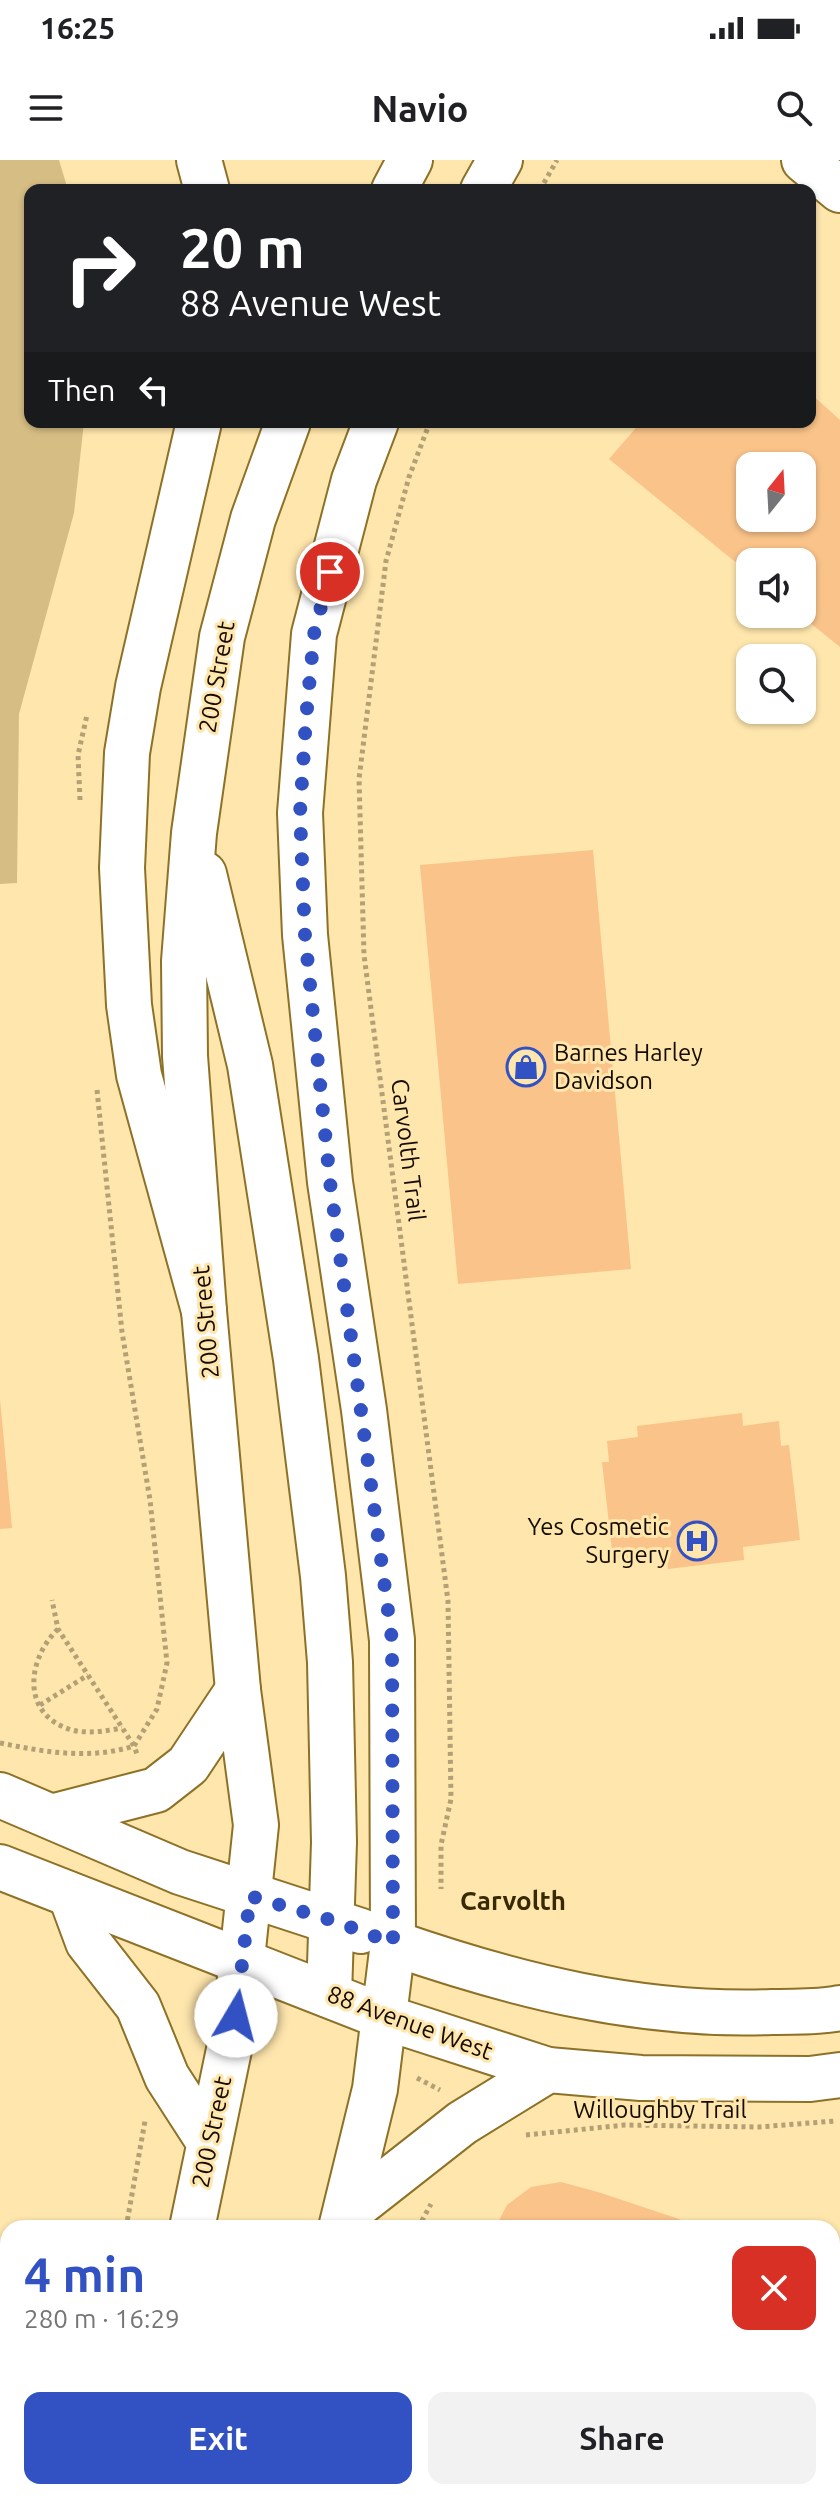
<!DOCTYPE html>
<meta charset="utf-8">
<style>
:root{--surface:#fff;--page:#f2f2f2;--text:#202124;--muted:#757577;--accent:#3251c2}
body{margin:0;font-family:Ubuntu,sans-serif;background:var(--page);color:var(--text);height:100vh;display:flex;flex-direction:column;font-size:30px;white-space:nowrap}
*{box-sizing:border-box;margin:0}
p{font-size:26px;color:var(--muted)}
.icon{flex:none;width:44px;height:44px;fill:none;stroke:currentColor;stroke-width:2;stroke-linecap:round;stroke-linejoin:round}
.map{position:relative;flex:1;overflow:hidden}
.panel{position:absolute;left:0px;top:2060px;width:840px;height:280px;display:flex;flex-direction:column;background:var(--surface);border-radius:24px 24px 0 0;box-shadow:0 2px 6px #0004}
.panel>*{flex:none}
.guide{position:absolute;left:24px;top:24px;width:792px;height:244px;border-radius:16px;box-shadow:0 2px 6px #0004;background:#202124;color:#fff;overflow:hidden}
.needle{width:52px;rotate:18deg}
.buttons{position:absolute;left:736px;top:292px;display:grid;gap:16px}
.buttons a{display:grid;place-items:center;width:80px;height:80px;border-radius:16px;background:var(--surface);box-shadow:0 2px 6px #0004;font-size:40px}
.pin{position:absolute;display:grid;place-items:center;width:68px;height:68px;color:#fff;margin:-34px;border:4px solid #fff;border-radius:50%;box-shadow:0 2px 8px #0007}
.me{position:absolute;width:88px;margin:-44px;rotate:8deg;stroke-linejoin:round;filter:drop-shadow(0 0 6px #0008)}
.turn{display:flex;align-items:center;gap:28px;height:168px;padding:0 24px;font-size:36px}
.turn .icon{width:104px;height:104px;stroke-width:2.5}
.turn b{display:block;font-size:56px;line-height:68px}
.then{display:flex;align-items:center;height:76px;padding:0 24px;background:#0003;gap:16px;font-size:30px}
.round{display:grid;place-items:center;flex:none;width:84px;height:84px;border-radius:16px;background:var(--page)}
.summary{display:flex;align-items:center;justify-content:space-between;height:136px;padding:0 24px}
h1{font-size:48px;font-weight:700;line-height:60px;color:var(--accent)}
.button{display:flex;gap:16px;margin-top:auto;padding:16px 24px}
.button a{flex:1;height:92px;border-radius:16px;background:var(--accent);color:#fff;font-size:32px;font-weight:700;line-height:92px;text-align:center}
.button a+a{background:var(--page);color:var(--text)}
.status{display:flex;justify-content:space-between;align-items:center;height:56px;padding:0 40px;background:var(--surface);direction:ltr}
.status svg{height:22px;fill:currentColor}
header{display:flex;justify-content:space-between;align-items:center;height:104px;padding:0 24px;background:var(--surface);font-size:36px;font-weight:700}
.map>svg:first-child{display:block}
.green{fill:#d6bd84}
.building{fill:#fac389;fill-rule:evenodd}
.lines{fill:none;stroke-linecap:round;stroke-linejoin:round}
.minor-casing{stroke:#8d7127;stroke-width:48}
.major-casing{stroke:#8d7127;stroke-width:48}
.highway-casing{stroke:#8d7127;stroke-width:48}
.path{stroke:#b3a075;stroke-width:5;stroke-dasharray:4 4;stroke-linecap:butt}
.minor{stroke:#fff;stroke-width:44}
.major{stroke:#fff;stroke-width:44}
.highway{stroke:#fff;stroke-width:44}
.route{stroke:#3251c2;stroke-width:14;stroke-dasharray:0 25.2}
.labels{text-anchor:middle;stroke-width:6;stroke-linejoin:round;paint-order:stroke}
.street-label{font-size:24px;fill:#140c00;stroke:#ffe6ad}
.poi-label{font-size:24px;fill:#140c00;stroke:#ffe6ad;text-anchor:start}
.neighbourhood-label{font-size:26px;font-weight:bold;fill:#372901;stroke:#ffe6ad}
</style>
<div class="status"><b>16:25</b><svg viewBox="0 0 49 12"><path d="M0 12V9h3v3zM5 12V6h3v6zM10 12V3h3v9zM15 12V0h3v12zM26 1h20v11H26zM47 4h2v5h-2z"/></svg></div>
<header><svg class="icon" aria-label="menu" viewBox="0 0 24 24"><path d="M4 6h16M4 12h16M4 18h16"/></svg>Navio<svg class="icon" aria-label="search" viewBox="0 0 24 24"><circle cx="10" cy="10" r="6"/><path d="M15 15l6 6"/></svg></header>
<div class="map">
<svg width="840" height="2340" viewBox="0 0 840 2340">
<rect width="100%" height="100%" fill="#ffe6ad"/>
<polygon class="green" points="0,0 59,0 68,30 30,30 30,262 84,262 74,353 19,554 17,723 0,724"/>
<g class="building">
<path d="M810 233 840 260V487L799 454 802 402H750V414L609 299 641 262H810ZM750 306H802V358H750Z"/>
<polygon points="593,690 631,1109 458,1124 420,705"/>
<polygon points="0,1239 12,1368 0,1369"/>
<polygon points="742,1253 743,1266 779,1261 781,1286 789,1285 800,1380 743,1387 744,1400 668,1409 666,1393 613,1399 602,1302 609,1302 607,1281 638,1277 637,1266"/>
<polygon points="561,2022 598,2032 706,2068 495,2068 507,2045 531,2027"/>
</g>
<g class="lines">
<defs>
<g id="minor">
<path d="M393 1783C517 1826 641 1857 772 1852 795 1851 818 1853 840 1848"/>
<polyline points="832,2215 840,2191"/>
<polyline points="791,2340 793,2332"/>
</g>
<g id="major">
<polyline points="394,30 410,0"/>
<polyline points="483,30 500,0"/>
<polyline points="204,714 250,905 296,1199 323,1416 330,1502 334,1682 329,1835"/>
<polyline points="0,1635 180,1712 361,1771"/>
<polyline points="55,1656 156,1630 188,1605 238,1530"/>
<polyline points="0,1707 384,1857 548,1910 641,1918 810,1919 840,1915"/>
<polyline points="71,1736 88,1782 138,1846 167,1917 209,1982"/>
<polyline points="346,2054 462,1963 548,1910"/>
<polyline points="192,2068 236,1856 256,1665 238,1530 204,1151 185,896 184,801 194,673 222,477 253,359 288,262"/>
<polyline points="341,2068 375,1929 393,1783 392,1480 364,1250 330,1022 305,775 300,653 314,474 354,320 376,262"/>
<polyline points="124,2340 126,2332"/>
<polyline points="262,2340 265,2332"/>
</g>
<g id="highway">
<polyline points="199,0 207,30"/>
<polyline points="804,0 840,30"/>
<polyline points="199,262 138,527 127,593 122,708 129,845 139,915 204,1151"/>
</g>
</defs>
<use href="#minor" class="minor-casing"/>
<use href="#major" class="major-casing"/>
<use href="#highway" class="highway-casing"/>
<g class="path">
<polyline points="540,30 557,0"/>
<polyline points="430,262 409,317 386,401 359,619 364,795 448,1441 451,1639 441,1685 441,1729"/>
<polyline points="80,640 78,595 87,555"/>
<polyline points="97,930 122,1172 150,1340 167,1503 157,1549 134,1586 137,1594"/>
<path d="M58 1469C27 1499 20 1555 72 1570 88 1574 106 1571 122 1568"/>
<polyline points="40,1545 88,1515"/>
<path d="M0 1583C45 1592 89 1600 134 1586L58 1469 52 1440"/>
<polyline points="417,1918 440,1930"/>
<polyline points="526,1975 625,1965 759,1967 835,1961"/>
<polyline points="126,2068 145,1961"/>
<polyline points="418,2068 431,2044"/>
<polyline points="58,2340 60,2332"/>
<polyline points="359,2340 361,2332"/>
</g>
<use href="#minor" class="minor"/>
<use href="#major" class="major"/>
<use href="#highway" class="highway"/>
</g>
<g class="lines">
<polyline class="route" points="236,1856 250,1736 334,1761 393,1783 392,1480 330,1022 305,775 300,653 306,559 314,474 330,412"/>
</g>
<defs>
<symbol id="shop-ring" viewBox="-11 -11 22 22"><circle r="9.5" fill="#ffe6ad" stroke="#3251c2" stroke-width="1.5"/><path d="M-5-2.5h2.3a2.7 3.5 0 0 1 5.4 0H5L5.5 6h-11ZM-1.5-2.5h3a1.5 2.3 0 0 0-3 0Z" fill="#3251c2"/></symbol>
<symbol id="hospital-ring" viewBox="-11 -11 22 22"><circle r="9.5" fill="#ffe6ad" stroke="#3251c2" stroke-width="1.5"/><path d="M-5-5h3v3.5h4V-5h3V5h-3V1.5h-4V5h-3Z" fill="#3251c2"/></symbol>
</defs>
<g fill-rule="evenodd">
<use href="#shop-ring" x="504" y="885" width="44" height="44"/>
<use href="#hospital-ring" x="675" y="1359" width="44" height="44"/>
</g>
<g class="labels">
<g class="street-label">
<text transform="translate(217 517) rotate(-80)" y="8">200 Street</text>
<text transform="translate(408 990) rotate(83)" y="8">Carvolth Trail</text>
<text transform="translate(206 1162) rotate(-95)" y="8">200 Street</text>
<text transform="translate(410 1863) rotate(20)" y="8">88 Avenue West</text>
<text x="660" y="1958">Willoughby Trail</text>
<text transform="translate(212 1972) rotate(-78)" y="8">200 Street</text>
</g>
<g class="poi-label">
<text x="554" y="901">Barnes Harley<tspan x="554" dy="28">Davidson</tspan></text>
<text x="669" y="1375" text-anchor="end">Yes Cosmetic<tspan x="669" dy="28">Surgery</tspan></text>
</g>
<g class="neighbourhood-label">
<text x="513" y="1750">Carvolth</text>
</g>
</g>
</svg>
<div class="buttons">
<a><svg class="needle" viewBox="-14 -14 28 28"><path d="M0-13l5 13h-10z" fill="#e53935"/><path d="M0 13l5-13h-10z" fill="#757577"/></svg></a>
<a><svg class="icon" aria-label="sound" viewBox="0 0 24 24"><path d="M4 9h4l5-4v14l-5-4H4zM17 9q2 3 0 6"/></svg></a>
<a><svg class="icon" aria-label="search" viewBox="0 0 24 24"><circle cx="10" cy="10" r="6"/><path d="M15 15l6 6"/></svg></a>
</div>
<div class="pin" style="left:330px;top:412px;background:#d93025"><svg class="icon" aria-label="arrive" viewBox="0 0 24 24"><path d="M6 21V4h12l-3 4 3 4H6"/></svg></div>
<svg class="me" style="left:236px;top:1856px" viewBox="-20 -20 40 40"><circle r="19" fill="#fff"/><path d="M0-13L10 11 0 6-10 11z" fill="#3251c2"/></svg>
<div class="guide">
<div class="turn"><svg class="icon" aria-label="right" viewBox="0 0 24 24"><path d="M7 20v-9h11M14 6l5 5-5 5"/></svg><div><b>20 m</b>88 Avenue West</div></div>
<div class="then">Then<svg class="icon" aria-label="left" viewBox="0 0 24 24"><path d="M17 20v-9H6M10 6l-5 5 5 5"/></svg></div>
</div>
<section class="panel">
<div class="summary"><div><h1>4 min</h1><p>280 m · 16:29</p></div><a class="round" style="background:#d93025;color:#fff"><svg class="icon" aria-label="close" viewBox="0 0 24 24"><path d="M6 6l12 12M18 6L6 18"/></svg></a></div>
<div class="button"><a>Exit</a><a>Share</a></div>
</section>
</div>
